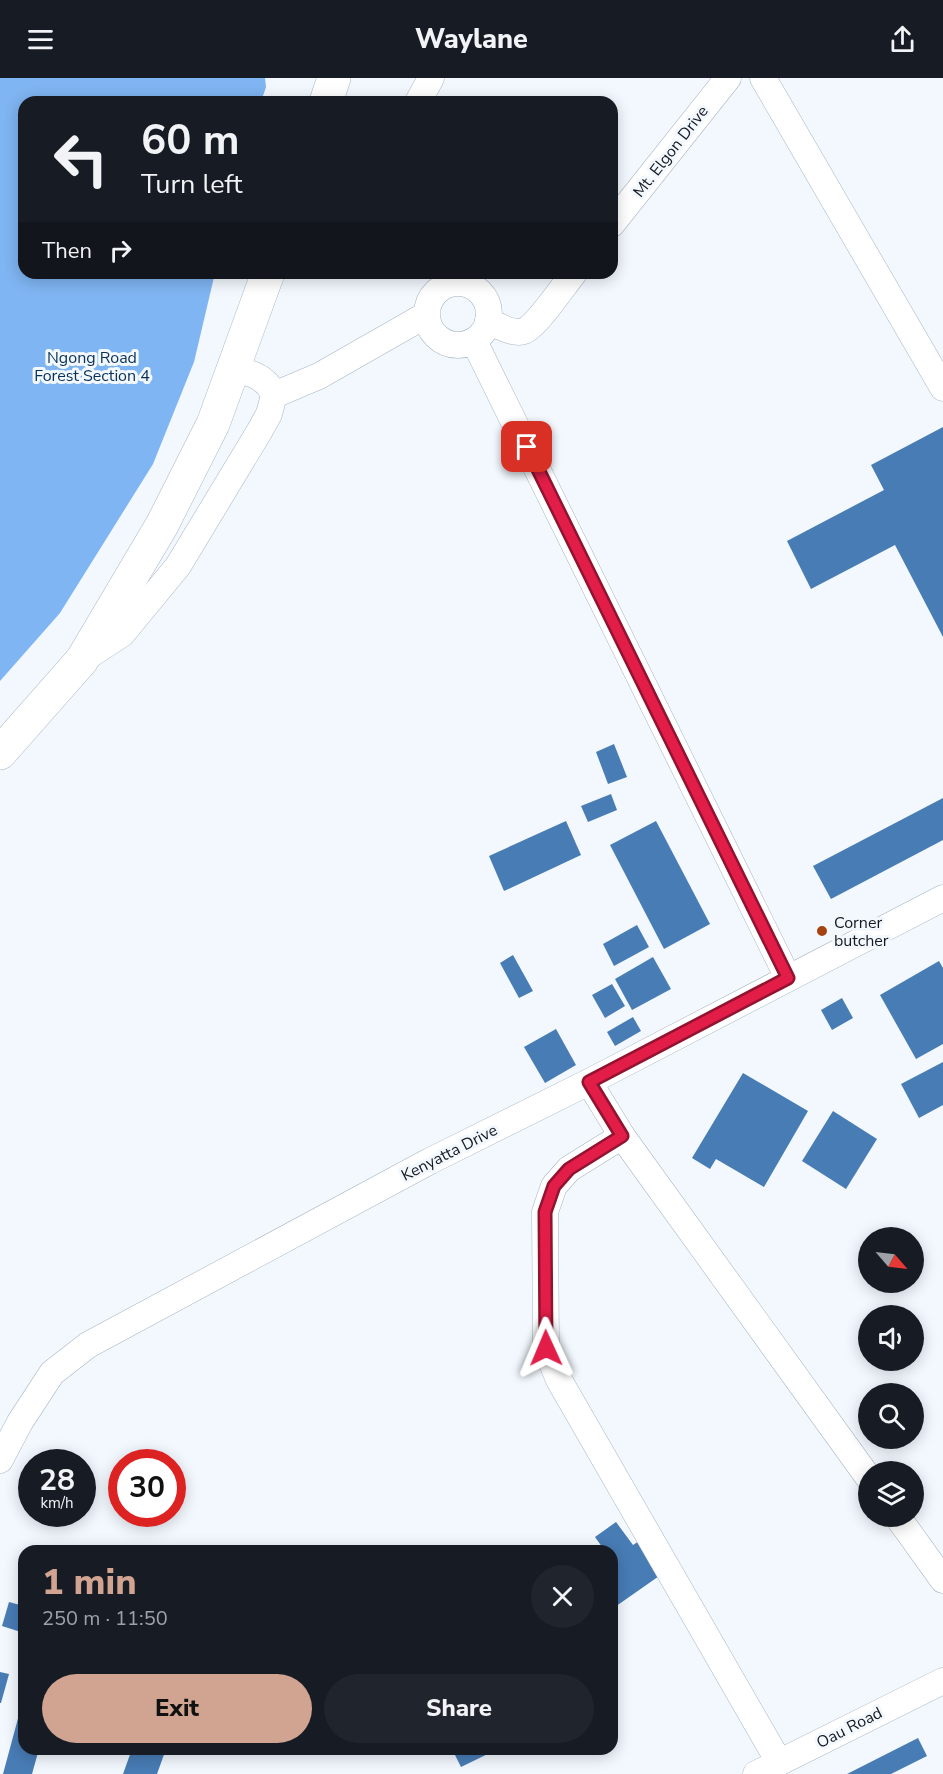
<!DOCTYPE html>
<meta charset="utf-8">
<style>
:root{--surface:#171b24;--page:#20242c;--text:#f1f3f6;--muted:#9ea1a6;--accent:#d0a490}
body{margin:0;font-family:"Nunito Sans",sans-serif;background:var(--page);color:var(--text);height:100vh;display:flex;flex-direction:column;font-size:22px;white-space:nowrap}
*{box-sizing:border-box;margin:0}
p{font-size:20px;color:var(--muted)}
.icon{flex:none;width:33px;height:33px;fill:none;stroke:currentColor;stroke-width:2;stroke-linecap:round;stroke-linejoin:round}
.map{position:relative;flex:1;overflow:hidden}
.panel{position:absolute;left:18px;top:1467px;width:600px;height:210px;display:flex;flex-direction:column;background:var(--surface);border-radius:18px;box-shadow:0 3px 15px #0003}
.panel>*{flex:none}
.guide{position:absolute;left:18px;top:18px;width:600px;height:183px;border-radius:18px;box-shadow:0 3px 15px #0003;background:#171b24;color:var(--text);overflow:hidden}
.needle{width:39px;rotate:118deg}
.controls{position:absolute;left:858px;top:1149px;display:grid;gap:12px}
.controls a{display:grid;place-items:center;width:66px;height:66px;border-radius:50%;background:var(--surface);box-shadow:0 3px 15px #0003;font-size:30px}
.speed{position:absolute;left:18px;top:1371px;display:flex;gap:12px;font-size:30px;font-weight:700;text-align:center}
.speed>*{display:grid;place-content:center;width:78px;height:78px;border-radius:50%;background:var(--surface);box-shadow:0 3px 15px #0003;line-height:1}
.speed small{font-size:15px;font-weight:400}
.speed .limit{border:9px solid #d22;background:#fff;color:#111}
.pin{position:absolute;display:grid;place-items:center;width:51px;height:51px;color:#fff;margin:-26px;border-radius:12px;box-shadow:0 3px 9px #0006}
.me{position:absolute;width:66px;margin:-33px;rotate:359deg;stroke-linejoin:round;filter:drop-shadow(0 0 4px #0008)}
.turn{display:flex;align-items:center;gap:21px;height:126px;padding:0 24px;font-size:27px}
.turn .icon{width:78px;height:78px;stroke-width:2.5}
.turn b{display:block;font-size:42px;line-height:51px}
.then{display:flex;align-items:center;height:57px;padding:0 24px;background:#0003;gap:12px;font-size:22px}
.round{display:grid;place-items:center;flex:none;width:63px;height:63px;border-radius:32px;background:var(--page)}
.summary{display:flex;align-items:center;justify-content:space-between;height:102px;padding:0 24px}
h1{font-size:36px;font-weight:800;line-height:45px;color:var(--accent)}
.primary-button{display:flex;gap:12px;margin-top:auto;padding:12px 24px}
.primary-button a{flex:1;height:69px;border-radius:36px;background:var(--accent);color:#111;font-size:24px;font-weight:800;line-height:69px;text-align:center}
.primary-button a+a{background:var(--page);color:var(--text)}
header{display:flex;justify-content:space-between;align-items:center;height:78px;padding:0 24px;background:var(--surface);font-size:27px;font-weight:800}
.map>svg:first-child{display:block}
.forest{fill:#7fb5f2}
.building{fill:#487cb5}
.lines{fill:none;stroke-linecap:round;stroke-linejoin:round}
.street-casing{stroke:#a8b5c4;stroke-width:27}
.secondary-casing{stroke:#a8b5c4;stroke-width:34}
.street{stroke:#fff;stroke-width:26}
.secondary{stroke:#fff;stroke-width:33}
.route-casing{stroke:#92132f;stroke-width:15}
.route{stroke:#e11d48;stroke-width:10}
.poi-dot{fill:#a74313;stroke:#f2f8fe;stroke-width:2}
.labels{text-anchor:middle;stroke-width:6;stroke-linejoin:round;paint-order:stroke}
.street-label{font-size:16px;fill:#161a20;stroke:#f2f8fe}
.park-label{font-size:16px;fill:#083056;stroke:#f2f8fe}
.poi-label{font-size:16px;fill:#161a20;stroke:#f2f8fe;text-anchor:start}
</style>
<header><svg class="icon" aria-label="menu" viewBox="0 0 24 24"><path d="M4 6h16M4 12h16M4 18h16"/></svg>Waylane<svg class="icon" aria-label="share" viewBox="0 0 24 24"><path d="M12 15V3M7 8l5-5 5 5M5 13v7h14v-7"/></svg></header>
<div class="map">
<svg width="943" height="1696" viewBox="0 0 943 1696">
<rect width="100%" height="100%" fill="#f2f8fe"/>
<polygon class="forest" points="0,0 265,0 266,9 261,24 24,24 24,195 215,195 194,284 153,386 60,535 0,603"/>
<g class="building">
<polygon points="943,349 943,559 895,467 811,511 787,463 884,412 871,387"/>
<polygon points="614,666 627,699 608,706 596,674"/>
<polygon points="611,716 617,732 588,744 581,728"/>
<polygon points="943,720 943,762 831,821 813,788"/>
<polygon points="566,743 581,777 504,813 489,778"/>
<polygon points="656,743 710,846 664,871 610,767"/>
<polygon points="637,847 649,869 614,888 603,866"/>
<polygon points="513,877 533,913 519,920 500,885"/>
<polygon points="653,879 671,911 632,932 615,901"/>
<polygon points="939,883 943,890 943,966 916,981 880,917"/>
<polygon points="612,906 625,928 605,940 592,917"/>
<polygon points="842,920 853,940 832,952 821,932"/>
<polygon points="633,939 641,953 615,968 607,954"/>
<polygon points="556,951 576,987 545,1005 524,969"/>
<polygon points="943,984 943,1027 919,1040 901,1006"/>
<polygon points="743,995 808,1033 764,1109 716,1081 710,1091 692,1080"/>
<polygon points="833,1033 877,1061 846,1111 802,1083"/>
<polygon points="616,1444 633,1467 639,1463 662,1496 612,1531 612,1473 605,1473 595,1459"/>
<polygon points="9,1524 24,1528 24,1555 2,1548"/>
<polygon points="0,1594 9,1596 1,1625 0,1625"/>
<polygon points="20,1633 24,1634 24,1671 39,1671 32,1696 3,1696"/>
<polygon points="918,1660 927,1678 891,1696 847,1696"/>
<polygon points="132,1671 166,1671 157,1696 123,1696"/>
<polygon points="452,1671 498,1671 461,1689"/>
</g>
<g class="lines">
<defs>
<g id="street">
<polyline points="763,0 943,310"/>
<polyline points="418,24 431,0"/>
<polyline points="612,146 728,0"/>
<circle cx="458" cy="236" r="31"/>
<path d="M488 243C497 247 514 257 524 253 537 248 564 207 574 195"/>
<polyline points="474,263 788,900"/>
<path d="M234 292C252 294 267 300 274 317"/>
<polyline points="85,580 122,556 178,488 259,354 269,336 274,317 319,298 426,237"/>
<polyline points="589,1004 622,1058 868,1399"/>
<polyline points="622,1058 569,1091 554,1108 545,1134 546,1270 559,1302 779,1684"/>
<polyline points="0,1382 20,1344 52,1295 88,1267 430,1083 589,1004 943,820"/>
<polyline points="897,1438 943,1502"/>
<polyline points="756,1696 943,1603"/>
</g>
<g id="secondary">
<polyline points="326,24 334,0"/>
<polyline points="0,675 82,582 162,447 213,346 268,195"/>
</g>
</defs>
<use href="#street" class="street-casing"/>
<use href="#secondary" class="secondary-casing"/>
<use href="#street" class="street"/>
<use href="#secondary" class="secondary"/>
</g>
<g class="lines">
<defs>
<polyline id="route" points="527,369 788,900 589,1004 622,1058 569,1091 554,1108 545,1134 546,1270"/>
</defs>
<use href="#route" class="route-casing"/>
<use href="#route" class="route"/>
</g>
<circle class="poi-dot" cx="822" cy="853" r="6"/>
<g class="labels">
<g class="street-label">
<text transform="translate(670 73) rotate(-52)" y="6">Mt. Elgon Drive</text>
<text transform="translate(449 1074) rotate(-27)" y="6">Kenyatta Drive</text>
<text transform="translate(849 1649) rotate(-27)" y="6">Oau Road</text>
</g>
<g class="park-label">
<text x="92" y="285">Ngong Road<tspan x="92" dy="18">Forest Section 4</tspan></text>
</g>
<g class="poi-label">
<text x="834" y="850">Corner<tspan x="834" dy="18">butcher</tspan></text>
</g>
</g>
</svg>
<div class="controls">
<a><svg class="needle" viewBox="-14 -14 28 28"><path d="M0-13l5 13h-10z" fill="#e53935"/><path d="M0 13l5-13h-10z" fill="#9ea1a6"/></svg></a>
<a><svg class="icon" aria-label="sound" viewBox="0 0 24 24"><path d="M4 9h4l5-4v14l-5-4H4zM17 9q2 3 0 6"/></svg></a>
<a><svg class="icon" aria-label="search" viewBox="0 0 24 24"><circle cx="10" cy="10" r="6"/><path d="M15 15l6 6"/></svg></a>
<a><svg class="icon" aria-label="layers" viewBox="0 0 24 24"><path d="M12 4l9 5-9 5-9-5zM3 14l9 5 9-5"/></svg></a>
</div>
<div class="speed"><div>28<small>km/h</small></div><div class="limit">30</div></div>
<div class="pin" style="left:527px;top:369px;background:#d93025"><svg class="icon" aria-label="arrive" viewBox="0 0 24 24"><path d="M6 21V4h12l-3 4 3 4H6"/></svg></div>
<svg class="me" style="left:546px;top:1270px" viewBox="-20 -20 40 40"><path d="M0-17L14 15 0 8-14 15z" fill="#e11d48" stroke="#fff" stroke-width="4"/></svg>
<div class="guide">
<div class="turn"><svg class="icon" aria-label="left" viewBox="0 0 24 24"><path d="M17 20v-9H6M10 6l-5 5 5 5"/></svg><div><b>60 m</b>Turn left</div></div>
<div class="then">Then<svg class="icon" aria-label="right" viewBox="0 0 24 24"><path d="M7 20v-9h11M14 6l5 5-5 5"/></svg></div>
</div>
<section class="panel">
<div class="summary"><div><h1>1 min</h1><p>250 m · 11:50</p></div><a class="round"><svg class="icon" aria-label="close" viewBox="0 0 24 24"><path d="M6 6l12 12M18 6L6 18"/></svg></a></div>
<div class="primary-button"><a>Exit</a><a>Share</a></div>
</section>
</div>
